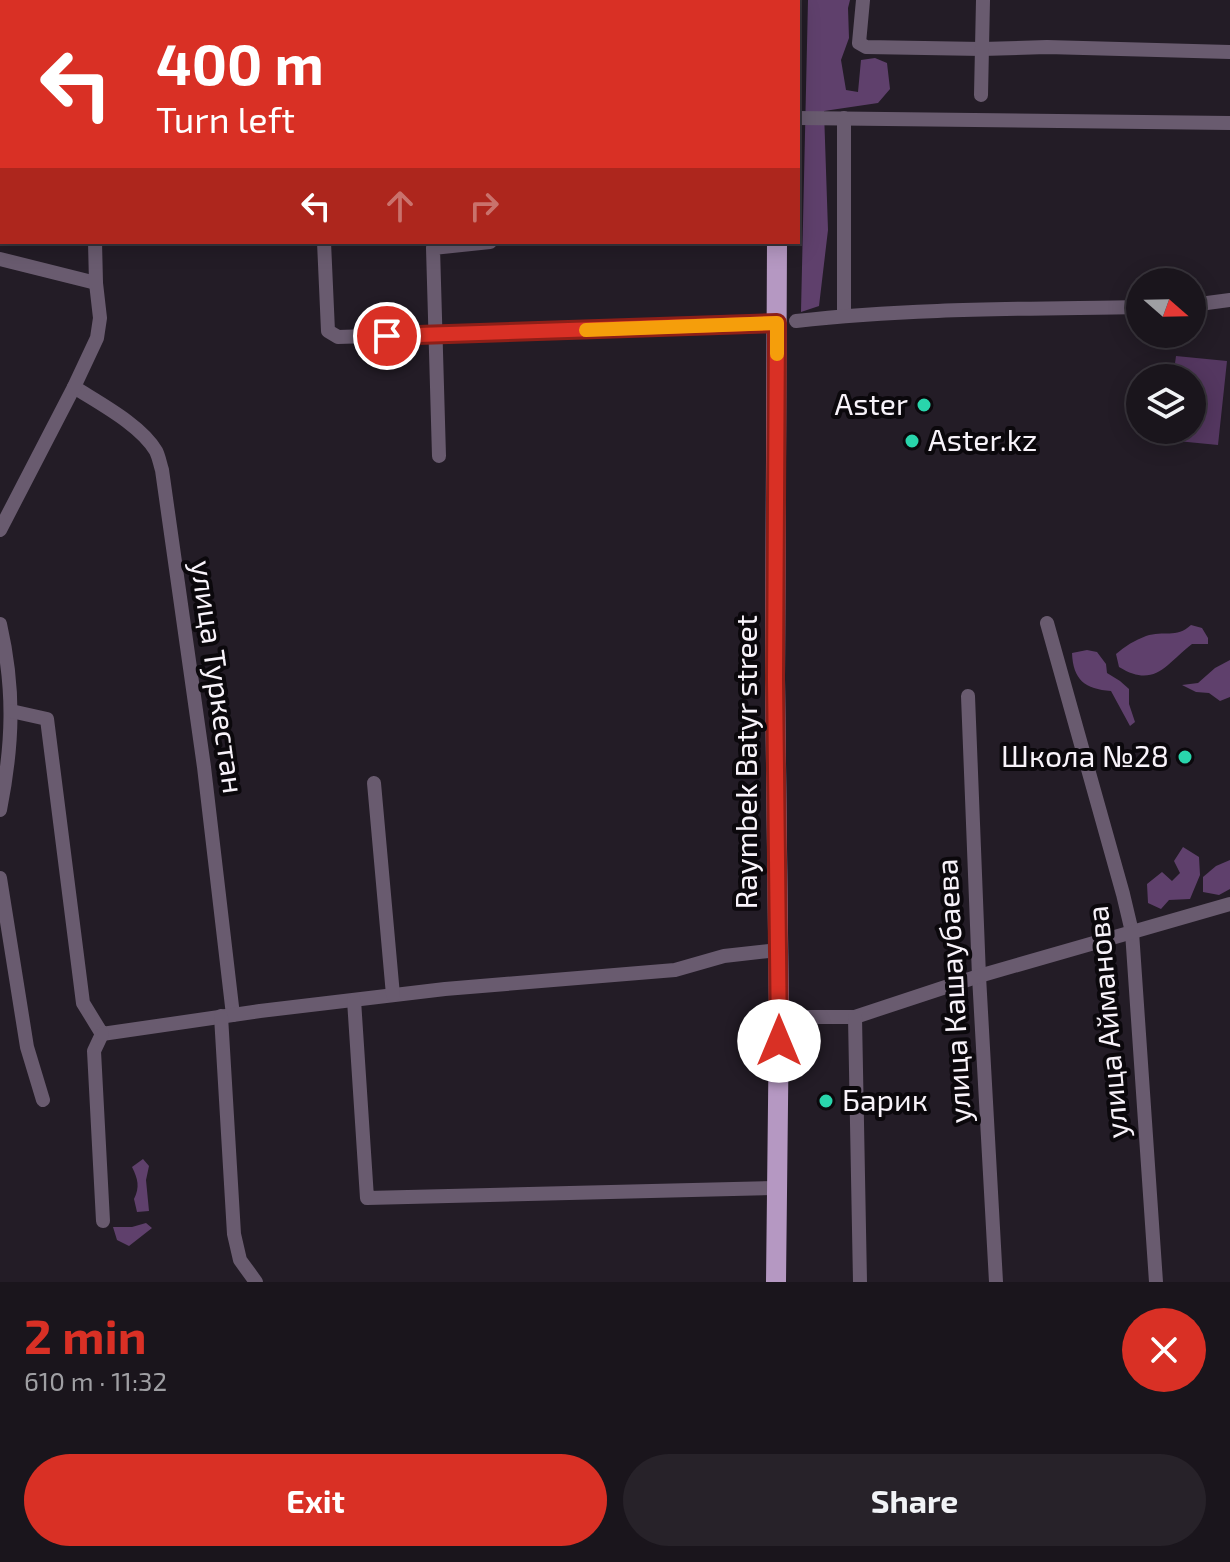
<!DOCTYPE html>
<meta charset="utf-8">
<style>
:root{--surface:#1a151c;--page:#272229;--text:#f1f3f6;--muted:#9f9fa3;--line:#38343b;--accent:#d93025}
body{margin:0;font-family:"Exo 2",sans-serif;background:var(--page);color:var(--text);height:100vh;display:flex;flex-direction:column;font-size:30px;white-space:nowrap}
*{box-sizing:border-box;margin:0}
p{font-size:26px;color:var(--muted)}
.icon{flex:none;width:44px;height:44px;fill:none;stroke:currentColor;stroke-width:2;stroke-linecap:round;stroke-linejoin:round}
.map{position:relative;height:1282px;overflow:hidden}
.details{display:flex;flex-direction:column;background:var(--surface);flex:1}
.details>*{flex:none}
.hud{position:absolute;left:0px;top:0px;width:800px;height:244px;box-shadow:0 4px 20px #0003,0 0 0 2px var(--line);background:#d93025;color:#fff;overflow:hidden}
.needle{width:52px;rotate:110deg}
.fabs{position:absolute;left:1126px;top:268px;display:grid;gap:16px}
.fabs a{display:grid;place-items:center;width:80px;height:80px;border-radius:50%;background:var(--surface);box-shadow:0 4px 20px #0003,0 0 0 2px var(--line);font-size:40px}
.pin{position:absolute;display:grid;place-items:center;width:68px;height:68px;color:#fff;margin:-34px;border:4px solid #fff;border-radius:50%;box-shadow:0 2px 8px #0007}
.me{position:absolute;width:88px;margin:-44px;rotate:0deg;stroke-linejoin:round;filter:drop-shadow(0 0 6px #0008)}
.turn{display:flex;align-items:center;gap:28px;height:168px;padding:0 24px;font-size:36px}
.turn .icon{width:104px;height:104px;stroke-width:2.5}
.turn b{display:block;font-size:56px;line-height:68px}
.lanes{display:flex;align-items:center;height:76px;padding:0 24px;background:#0003;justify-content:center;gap:40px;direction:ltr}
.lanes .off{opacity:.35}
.round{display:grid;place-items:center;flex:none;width:84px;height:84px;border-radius:42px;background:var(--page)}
.head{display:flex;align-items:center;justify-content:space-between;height:136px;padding:0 24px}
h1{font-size:48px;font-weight:700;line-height:60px;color:var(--accent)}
.action{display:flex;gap:16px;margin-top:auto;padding:16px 24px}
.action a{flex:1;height:92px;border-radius:48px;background:var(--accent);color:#fff;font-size:32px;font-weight:700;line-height:92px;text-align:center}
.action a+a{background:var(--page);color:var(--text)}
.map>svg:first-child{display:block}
.green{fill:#543760}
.forest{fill:#5f406c}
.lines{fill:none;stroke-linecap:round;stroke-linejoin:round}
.minor{stroke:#695b6f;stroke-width:14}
.primary{stroke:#b598c2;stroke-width:20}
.route-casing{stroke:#8d1f18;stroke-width:20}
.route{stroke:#d93025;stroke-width:14}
.slow{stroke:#f59e0b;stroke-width:14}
.poi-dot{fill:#29d5ac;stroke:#0b080c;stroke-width:3}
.labels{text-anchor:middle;stroke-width:8;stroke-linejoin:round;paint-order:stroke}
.poi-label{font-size:30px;fill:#f8f3fa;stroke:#0b080c;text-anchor:end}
.street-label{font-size:30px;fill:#f8f3fa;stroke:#0b080c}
</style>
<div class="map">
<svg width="1230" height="1282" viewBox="0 0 1230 1282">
<rect width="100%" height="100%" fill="#231c26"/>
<polygon class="green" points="1176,356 1227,361 1218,445 1167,440 1168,430 1192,430 1192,378 1173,378"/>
<g class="forest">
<polygon points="808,0 850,0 848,8 849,38 841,60 846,90 858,92 861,60 875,58 887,63 890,89 878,103 824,111 828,230 819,306 801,312"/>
<path d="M1191 625 1202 628 1208 638V644H1192C1166 664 1155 689 1119 667L1116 654C1125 646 1135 640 1146 636 1164 630 1176 639 1191 625Z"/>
<path d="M1087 650 1097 652 1106 664 1107 673 1120 681 1129 689V704L1135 722 1130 726 1111 691C1085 689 1073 680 1072 653Z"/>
<polygon points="1230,660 1230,697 1220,701 1209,693 1196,692 1182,685 1198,683 1215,668"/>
<polygon points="1183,847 1199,857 1200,875 1190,899 1169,900 1161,909 1148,903 1147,884 1162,872 1172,881 1180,873 1174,861"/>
<polygon points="1230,860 1230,889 1219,895 1203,892 1203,877 1216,866"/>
<path d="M143 1159 149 1166 146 1180 149 1211 137 1212 134 1199C140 1187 138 1179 132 1167Z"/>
<polygon points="146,1223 152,1228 129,1246 117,1240 113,1227 132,1227"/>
</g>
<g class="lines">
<g class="minor">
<polyline points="88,0 88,2"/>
<polyline points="256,0 256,2"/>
<polyline points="863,0 859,43 866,47 982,49 1047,47 1230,52"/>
<polyline points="981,95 983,0"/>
<polyline points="798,118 1230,123"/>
<polyline points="844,118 844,316"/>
<polyline points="324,242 328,331 338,337 777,323"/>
<polyline points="0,259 96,283"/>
<polyline points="1192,305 1230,300"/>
<path d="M796 321C910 308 1026 309 1140 307"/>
<path d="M74 387C99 403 141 425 156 451 159 457 160 464 162 470L204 767 233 1015"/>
<polyline points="439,456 433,248 490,242"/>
<polyline points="0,530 74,387 97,338 100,318 96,283 95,242"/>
<polyline points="1047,623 1123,894 1132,932 1156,1282"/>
<path d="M0 624C15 690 13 744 0 810"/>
<polyline points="968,696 979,976 996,1282"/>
<polyline points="11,711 47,719 83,1003 102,1034 260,1011 445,989 675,970 724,956 778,950"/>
<polyline points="374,783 393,995"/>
<polyline points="0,878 27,1047 43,1100"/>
<polyline points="354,1000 367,1198 776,1188"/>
<polyline points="221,1016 234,1234 240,1260 256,1282"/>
<polyline points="802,1017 855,1017 979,976 1230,904"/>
<polyline points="855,1017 860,1282"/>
<polyline points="102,1034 94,1051 103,1221"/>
</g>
<g class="primary">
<polyline points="779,2 779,0"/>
<polyline points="776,1282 779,1016 775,679 777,242"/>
</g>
</g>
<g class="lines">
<defs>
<polyline id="route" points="387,336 777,323 775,679 779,1041"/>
</defs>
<use href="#route" class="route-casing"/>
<use href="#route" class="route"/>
<polyline class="slow" points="586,330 777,323 777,354"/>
</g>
<g class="poi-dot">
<circle cx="924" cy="405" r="8"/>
<circle cx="912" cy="441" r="8"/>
<circle cx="1185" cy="757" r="8"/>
<circle cx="826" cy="1101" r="8"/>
</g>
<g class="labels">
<g class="poi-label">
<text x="908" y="415">Aster</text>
<text x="928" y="451" text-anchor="start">Aster.kz</text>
<text x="1169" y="767">Школа №28</text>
<text x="842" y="1111" text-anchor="start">Барик</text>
</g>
<g class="street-label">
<text transform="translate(217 677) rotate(82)" y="10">улица Туркестан</text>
<text transform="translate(747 762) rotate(-90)" y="10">Raymbek Batyr street</text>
<text transform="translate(954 991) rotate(-93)" y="10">улица Кашаубаева</text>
<text transform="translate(1108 1022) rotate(-95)" y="10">улица Айманова</text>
</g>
</g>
</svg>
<div class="fabs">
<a><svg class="needle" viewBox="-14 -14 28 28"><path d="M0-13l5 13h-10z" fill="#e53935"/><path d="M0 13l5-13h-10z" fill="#9f9fa3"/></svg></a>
<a><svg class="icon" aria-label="layers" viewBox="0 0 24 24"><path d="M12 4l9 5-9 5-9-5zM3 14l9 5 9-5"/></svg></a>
</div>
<div class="pin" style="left:387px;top:336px;background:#d93025"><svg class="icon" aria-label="arrive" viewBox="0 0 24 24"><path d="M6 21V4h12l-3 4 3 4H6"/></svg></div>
<svg class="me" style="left:779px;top:1041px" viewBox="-20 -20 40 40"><circle r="19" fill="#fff"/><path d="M0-13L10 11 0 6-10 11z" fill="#d93025"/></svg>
<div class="hud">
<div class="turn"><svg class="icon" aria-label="left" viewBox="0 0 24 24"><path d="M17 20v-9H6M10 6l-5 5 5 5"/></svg><div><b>400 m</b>Turn left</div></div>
<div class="lanes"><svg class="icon" aria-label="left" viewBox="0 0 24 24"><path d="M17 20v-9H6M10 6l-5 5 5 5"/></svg><svg class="icon off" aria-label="ahead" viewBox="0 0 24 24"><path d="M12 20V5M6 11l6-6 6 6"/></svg><svg class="icon off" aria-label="right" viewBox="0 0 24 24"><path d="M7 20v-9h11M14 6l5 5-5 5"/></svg></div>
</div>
</div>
<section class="details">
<div class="head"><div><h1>2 min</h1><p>610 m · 11:32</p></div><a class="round" style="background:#d93025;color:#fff"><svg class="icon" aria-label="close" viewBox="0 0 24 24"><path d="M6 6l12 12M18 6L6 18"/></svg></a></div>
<div class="action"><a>Exit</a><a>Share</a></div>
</section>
